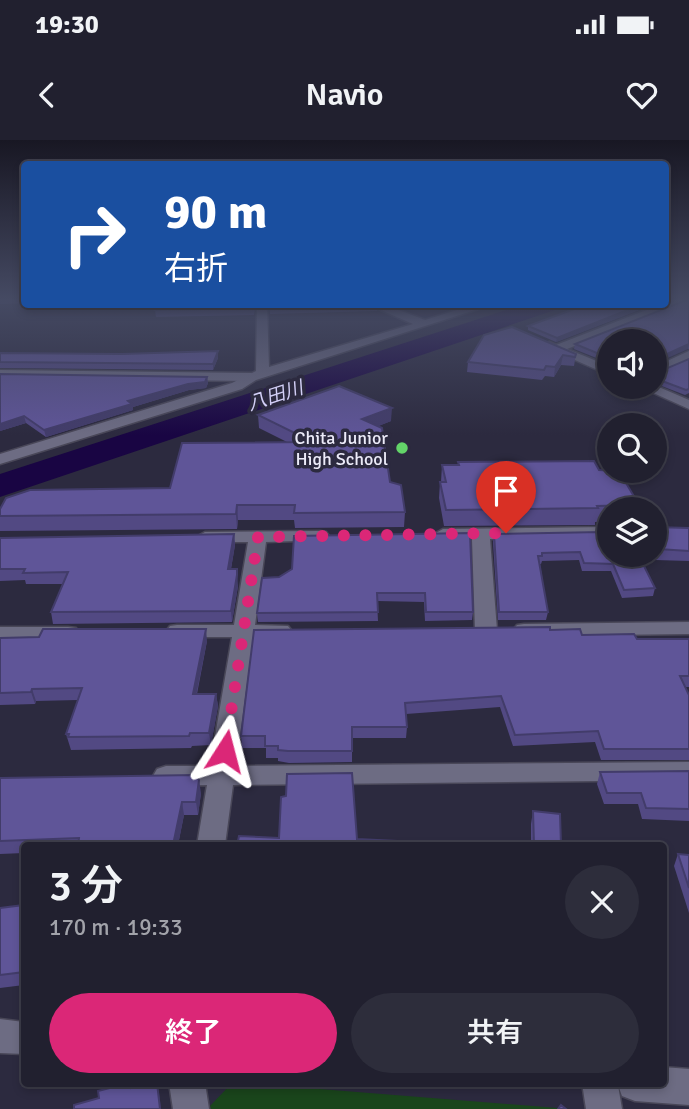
<!DOCTYPE html>
<html lang="ja">
<meta charset="utf-8">
<style>
:root{--surface:#21202f;--page:#2d2d3b;--text:#f1f3f6;--muted:#a2a3aa;--line:#3e3e4b;--accent:#db2777}
body{margin:0;font-family:Signika,"Noto Sans JP",sans-serif;background:var(--page);color:var(--text);height:100vh;display:flex;flex-direction:column;font-size:26px;white-space:nowrap}
*{box-sizing:border-box;margin:0}
p{font-size:23px;color:var(--muted)}
.icon{flex:none;width:38px;height:38px;fill:none;stroke:currentColor;stroke-width:2;stroke-linecap:round;stroke-linejoin:round}
.map{position:relative;flex:1;overflow:hidden}
.side{position:absolute;left:21px;top:702px;width:646px;height:245px;display:flex;flex-direction:column;background:var(--surface);border-radius:7px;box-shadow:0 4px 10px #0003,0 0 0 2px var(--line)}
.side>*{flex:none}
.hud{position:absolute;left:21px;top:21px;width:648px;height:147px;border-radius:7px;box-shadow:0 4px 10px #0003,0 0 0 2px var(--line);background:#1a4fa0;color:#fff;overflow:hidden}
.controls{position:absolute;left:597px;top:189px;display:grid;gap:14px}
.controls a{display:grid;place-items:center;width:70px;height:70px;border-radius:50%;background:var(--surface);box-shadow:0 4px 10px #0003,0 0 0 2px var(--line);font-size:35px}
.pin{position:absolute;display:grid;place-items:center;width:60px;height:60px;color:#fff;margin:-72px -30px;border-radius:50% 50% 50% 0;rotate:-45deg;box-shadow:0 0 7px #0007}
.pin .icon{rotate:45deg}
.me{position:absolute;width:77px;margin:-38px;rotate:9deg;stroke-linejoin:round;filter:drop-shadow(0 0 5px #0008)}
.turn{display:flex;align-items:center;gap:24px;height:147px;padding:0 28px;font-size:32px}
.turn .icon{width:91px;height:91px;stroke-width:2.5}
.turn b{display:block;font-size:49px;line-height:60px}
.round{display:grid;place-items:center;flex:none;width:74px;height:74px;border-radius:37px;background:var(--page)}
.overview{display:flex;align-items:center;justify-content:space-between;height:119px;padding:0 28px}
h1{font-size:42px;font-weight:600;line-height:52px}
.action{display:flex;gap:14px;margin-top:auto;padding:14px 28px}
.action a{flex:1;height:80px;border-radius:42px;background:var(--accent);color:#fff;font-size:28px;font-weight:600;line-height:80px;text-align:center}
.action a+a{background:var(--page);color:var(--text)}
.status{display:flex;justify-content:space-between;align-items:center;height:49px;padding:0 35px;background:var(--surface);direction:ltr}
.status svg{height:19px;fill:currentColor}
header{display:flex;justify-content:space-between;align-items:center;height:91px;padding:0 28px;background:var(--surface);font-size:32px;font-weight:600}
.map>svg:first-child{display:block}
.green{fill:#1a461c}
.lines{fill:none;stroke-linecap:round;stroke-linejoin:round}
.river{fill:#190543;fill-rule:evenodd}
.street-casing{stroke:#494758;stroke-width:3}
.secondary-casing{stroke:#494758;stroke-width:3}
.street{fill:#6d6c83;fill-rule:evenodd}
.secondary{fill:#6d6c83;fill-rule:evenodd}
.wall{fill:#524983}
.shaded-wall{fill:#423c6a}
.building{fill:#5f5598;stroke:#423c6a;stroke-width:2}
.route{stroke:#db2777;stroke-width:12;stroke-dasharray:0 21.6}
.poi-dot{fill:#63d469;stroke:#2c2a3f;stroke-width:2.5}
.labels{text-anchor:middle;stroke-width:7;stroke-linejoin:round;paint-order:stroke}
.far-poi-label{font-size:18px;fill:#ecebf9;stroke:#2c2a3f;text-anchor:end}
.far-water-label{font-size:19px;font-style:italic;fill:#d2cff6;stroke:#2c2a3f}
</style>
<div class="status"><b>19:30</b><svg viewBox="0 0 49 12"><path d="M0 12V9h3v3zM5 12V6h3v6zM10 12V3h3v9zM15 12V0h3v12zM26 1h20v11H26zM47 4h2v5h-2z"/></svg></div>
<header><svg class="icon" aria-label="back" viewBox="0 0 24 24"><path d="M15 5l-7 7 7 7"/></svg>Navio<svg class="icon" aria-label="heart" viewBox="0 0 24 24"><path d="M12 20l-8-8c-3-5 5-10 8-4 3-6 11-1 8 4z"/></svg></header>
<div class="map">
<svg width="689" height="969" viewBox="0 0 689 969">
<rect width="100%" height="100%" fill="#2c2a3f"/>
<polygon class="green" points="232,943 244,943 570,969 211,969 210,966"/>
<g class="lines">
<polygon class="river" points="525,164 561,164 558,169 0,357 0,334"/>
<defs>
<g id="street">
<polygon points="675,159 689,160 567,209 609,226 609,235 543,206 549,202 556,205"/>
<polygon points="257,164 267,164 269,227 413,184 367,164 383,164 425,180 476,164 494,164 256,240 242,249 0,324 0,314 232,243 256,231"/>
<polygon points="689,211 689,220 654,236 654,227"/>
<polygon points="654,245 689,260 689,269 640,247"/>
<polygon points="609,387 609,397 490,399 497,490 493,495 479,495 475,490 472,399 443,399 434,394 443,389"/>
<polygon points="320,391 326,392 329,396 326,400 266,402 255,485 288,486 292,491 288,496 253,497 236,626 689,622 689,640 233,645 225,705 197,705 207,645 166,646 157,643 153,636 157,629 166,626 210,626 232,497 177,497 170,496 166,491 170,486 177,485 234,485 248,402 205,402 196,397 205,392"/>
<polygon points="689,482 689,494 524,496 517,495 513,490 517,485 524,484"/>
<polygon points="0,487 68,487 76,488 79,493 76,498 68,499 0,499"/>
<polygon points="0,879 24,882 24,914 0,913"/>
<polygon points="663,927 689,929 689,965 635,961 622,956 618,945 622,969 586,969 582,943 663,943"/>
<polygon points="169,943 205,943 209,969 173,969"/>
</g>
<polygon id="secondary" points="0,230 251,233 258,237 251,241 0,238"/>
</defs>
<use href="#street" class="street-casing"/>
<use href="#secondary" class="secondary-casing"/>
<use href="#street" class="street"/>
<use href="#secondary" class="secondary"/>
</g>
<g class="wall">
<polygon points="0,159 24,159 24,163 0,164"/>
<polygon points="689,159 689,209 609,201 609,223 574,209 575,204"/>
<polygon points="157,164 256,164 254,175 156,177 155,170"/>
<polygon points="269,164 377,164 377,171 270,174"/>
<polygon points="588,164 654,164 556,202 528,190 528,186"/>
<polygon points="218,211 218,218 213,230 0,228 0,213 122,214"/>
<polygon points="576,214 574,226 561,225 554,237 545,236 542,240 467,232 468,222"/>
<polygon points="689,219 689,253 685,255 654,243 654,232 656,233"/>
<polygon points="0,234 207,237 208,243 206,248 189,250 133,267 133,270 46,297 26,283 0,291"/>
<polygon points="258,275 391,281 378,286 390,342 405,372 404,387 295,388 294,380 238,380 237,389 0,391 0,369 170,348 287,302 259,288"/>
<polygon points="458,322 599,330 639,365 638,369 609,369 609,382 595,382 595,385 444,386 439,358 440,342 441,342 442,325 458,325"/>
<polygon points="654,387 689,388 689,421 655,420 654,415"/>
<polygon points="602,392 613,422 655,448 653,456 622,458 611,431 582,431 579,420 542,421 541,424 540,424 548,472 546,480 498,480 493,402 494,394"/>
<polygon points="234,394 235,405 231,429 238,446 232,482 53,484 51,472 63,444 26,444 25,440 0,441 0,398"/>
<polygon points="294,396 473,472 472,480 425,481 424,462 377,461 378,481 258,482 257,473 279,437 292,429"/>
<polygon points="550,490 582,495 637,499 689,499 689,547 685,547 689,555 689,620 601,620 595,602 513,606 500,567 406,574 407,587 406,598 352,598 352,622 289,623 278,621 278,618 266,618 266,608 242,608 241,596"/>
<polygon points="0,498 207,501 197,554 216,554 218,566 211,605 192,606 191,608 71,610 66,594 78,560 36,561 35,564 0,565"/>
<polygon points="689,631 689,681 642,679 638,664 604,664 597,644 600,632"/>
<polygon points="0,638 201,653 198,675 184,675 178,705 24,705 24,713 0,714"/>
<polygon points="533,671 561,705 531,705 531,684"/>
<polygon points="678,714 689,715 689,773 674,726"/>
<polygon points="24,765 24,845 0,848 0,768"/>
</g>
<g class="shaded-wall">
<polygon points="643,164 654,164 556,202 557,198"/>
<polygon points="689,204 688,209 654,224 654,220"/>
<polygon points="218,211 218,218 213,230 213,224"/>
<polygon points="563,215 561,225 554,237 555,227"/>
<polygon points="207,237 208,243 206,248 189,250 133,267 133,270 46,297 44,290 128,261"/>
<polygon points="392,268 391,281 362,293 362,279"/>
<polygon points="24,276 26,283 0,291 0,284"/>
<polygon points="237,365 238,380 237,389 236,374"/>
<polygon points="234,394 235,405 229,440 228,429"/>
<polygon points="237,429 238,446 232,482 231,471"/>
<polygon points="206,489 207,501 194,566 193,554"/>
<polygon points="32,549 36,561 35,564 31,552"/>
<polygon points="216,554 218,566 211,605 209,593"/>
<polygon points="199,640 201,653 198,675 196,662"/>
<polygon points="182,662 184,675 178,705 173,705"/>
<polygon points="157,943 159,953 161,969 160,969"/>
</g>
<g class="building">
<polygon points="689,159 689,204 654,220 654,201 609,201 609,218 575,204"/>
<polygon points="157,164 254,164 254,168 155,170"/>
<polygon points="269,164 361,164 270,167"/>
<polygon points="588,164 643,164 557,198 528,186"/>
<polygon points="512,187 576,214 575,217 563,215 555,227 546,226 544,230 468,222 484,195"/>
<polygon points="218,211 213,224 0,222 0,213 122,214"/>
<polygon points="689,219 689,249 686,250 654,238 654,232 656,233"/>
<polygon points="0,234 207,237 205,242 188,244 128,261 132,264 44,290 24,276 0,284"/>
<polygon points="339,246 392,268 362,279 382,288 390,342 401,345 405,372 294,373 295,365 237,365 236,374 0,376 0,369 6,358 30,350 170,348 182,303 313,302 258,275"/>
<polygon points="594,321 599,330 619,331 639,365 597,366 598,368 446,370 440,342 446,342 442,325 459,325 458,322"/>
<polygon points="654,387 689,388 689,411 658,409 654,400"/>
<polygon points="602,392 609,411 609,415 611,415 613,422 642,422 655,448 624,450 613,424 584,423 580,412 542,413 542,416 538,416 548,472 499,472 494,394"/>
<polygon points="470,393 473,472 426,472 425,453 377,453 378,472 257,473 262,438 279,437 292,429 294,396"/>
<polygon points="234,394 228,429 237,429 237,435 231,471 51,472 68,432 23,433 25,429 0,429 0,398"/>
<polygon points="550,487 550,490 580,489 582,495 634,494 637,499 689,499 689,536 680,536 689,555 689,609 604,609 598,591 515,595 501,556 405,563 407,587 352,587 352,611 288,611 278,610 278,606 265,606 265,596 241,596 254,490"/>
<polygon points="43,489 206,489 193,554 216,554 209,593 190,593 189,596 68,597 69,594 66,594 82,548 32,549 31,552 0,553 0,498 39,497"/>
<polygon points="689,631 689,669 646,668 641,653 607,653 600,632"/>
<polygon points="352,633 357,699 480,705 237,705 239,696 279,698 281,657 286,656 287,634"/>
<polygon points="195,635 199,640 196,662 182,662 173,705 78,705 79,698 0,701 0,638"/>
<polygon points="533,671 560,674 561,705 534,705"/>
<polygon points="678,714 689,715 689,748"/>
<polygon points="24,765 24,832 0,835 0,768"/>
<polygon points="129,943 131,943 131,948 150,943 157,943 160,969 74,969 74,965 99,958 98,951"/>
<polygon points="561,965 566,969 558,969"/>
</g>
<linearGradient id="sky" x2="0" y2="1"><stop stop-color="#181723"/><stop offset="0.54" stop-color="#454a63"/><stop offset="1" stop-color="#454a63" stop-opacity="0"/></linearGradient>
<rect width="689" height="295" fill="url(#sky)"/>
<g class="lines">
<polyline class="route" points="225,611 258,397 506,393"/>
</g>
<circle class="poi-dot" cx="402" cy="308" r="7"/>
<g class="labels">
<g class="far-poi-label">
<text x="388" y="304">Chita Junior<tspan x="388" dy="21">High School</tspan></text>
</g>
<g class="far-water-label">
<text transform="translate(275 255) rotate(-18)" y="7">八田川</text>
</g>
</g>
</svg>
<div class="controls">
<a><svg class="icon" aria-label="sound" viewBox="0 0 24 24"><path d="M4 9h4l5-4v14l-5-4H4zM17 9q2 3 0 6"/></svg></a>
<a><svg class="icon" aria-label="search" viewBox="0 0 24 24"><circle cx="10" cy="10" r="6"/><path d="M15 15l6 6"/></svg></a>
<a><svg class="icon" aria-label="layers" viewBox="0 0 24 24"><path d="M12 4l9 5-9 5-9-5zM3 14l9 5 9-5"/></svg></a>
</div>
<div class="pin" style="left:506px;top:393px;background:#d93025"><svg class="icon" aria-label="arrive" viewBox="0 0 24 24"><path d="M6 21V4h12l-3 4 3 4H6"/></svg></div>
<svg class="me" style="left:225px;top:611px" viewBox="-20 -20 40 40"><path d="M0-17L14 15 0 8-14 15z" fill="#db2777" stroke="#fff" stroke-width="4"/></svg>
<div class="hud">
<div class="turn"><svg class="icon" aria-label="right" viewBox="0 0 24 24"><path d="M7 20v-9h11M14 6l5 5-5 5"/></svg><div><b>90 m</b>右折</div></div>
</div>
<section class="side">
<div class="overview"><div><h1>3 分</h1><p>170 m · 19:33</p></div><a class="round"><svg class="icon" aria-label="close" viewBox="0 0 24 24"><path d="M6 6l12 12M18 6L6 18"/></svg></a></div>
<div class="action"><a>終了</a><a>共有</a></div>
</section>
</div>
